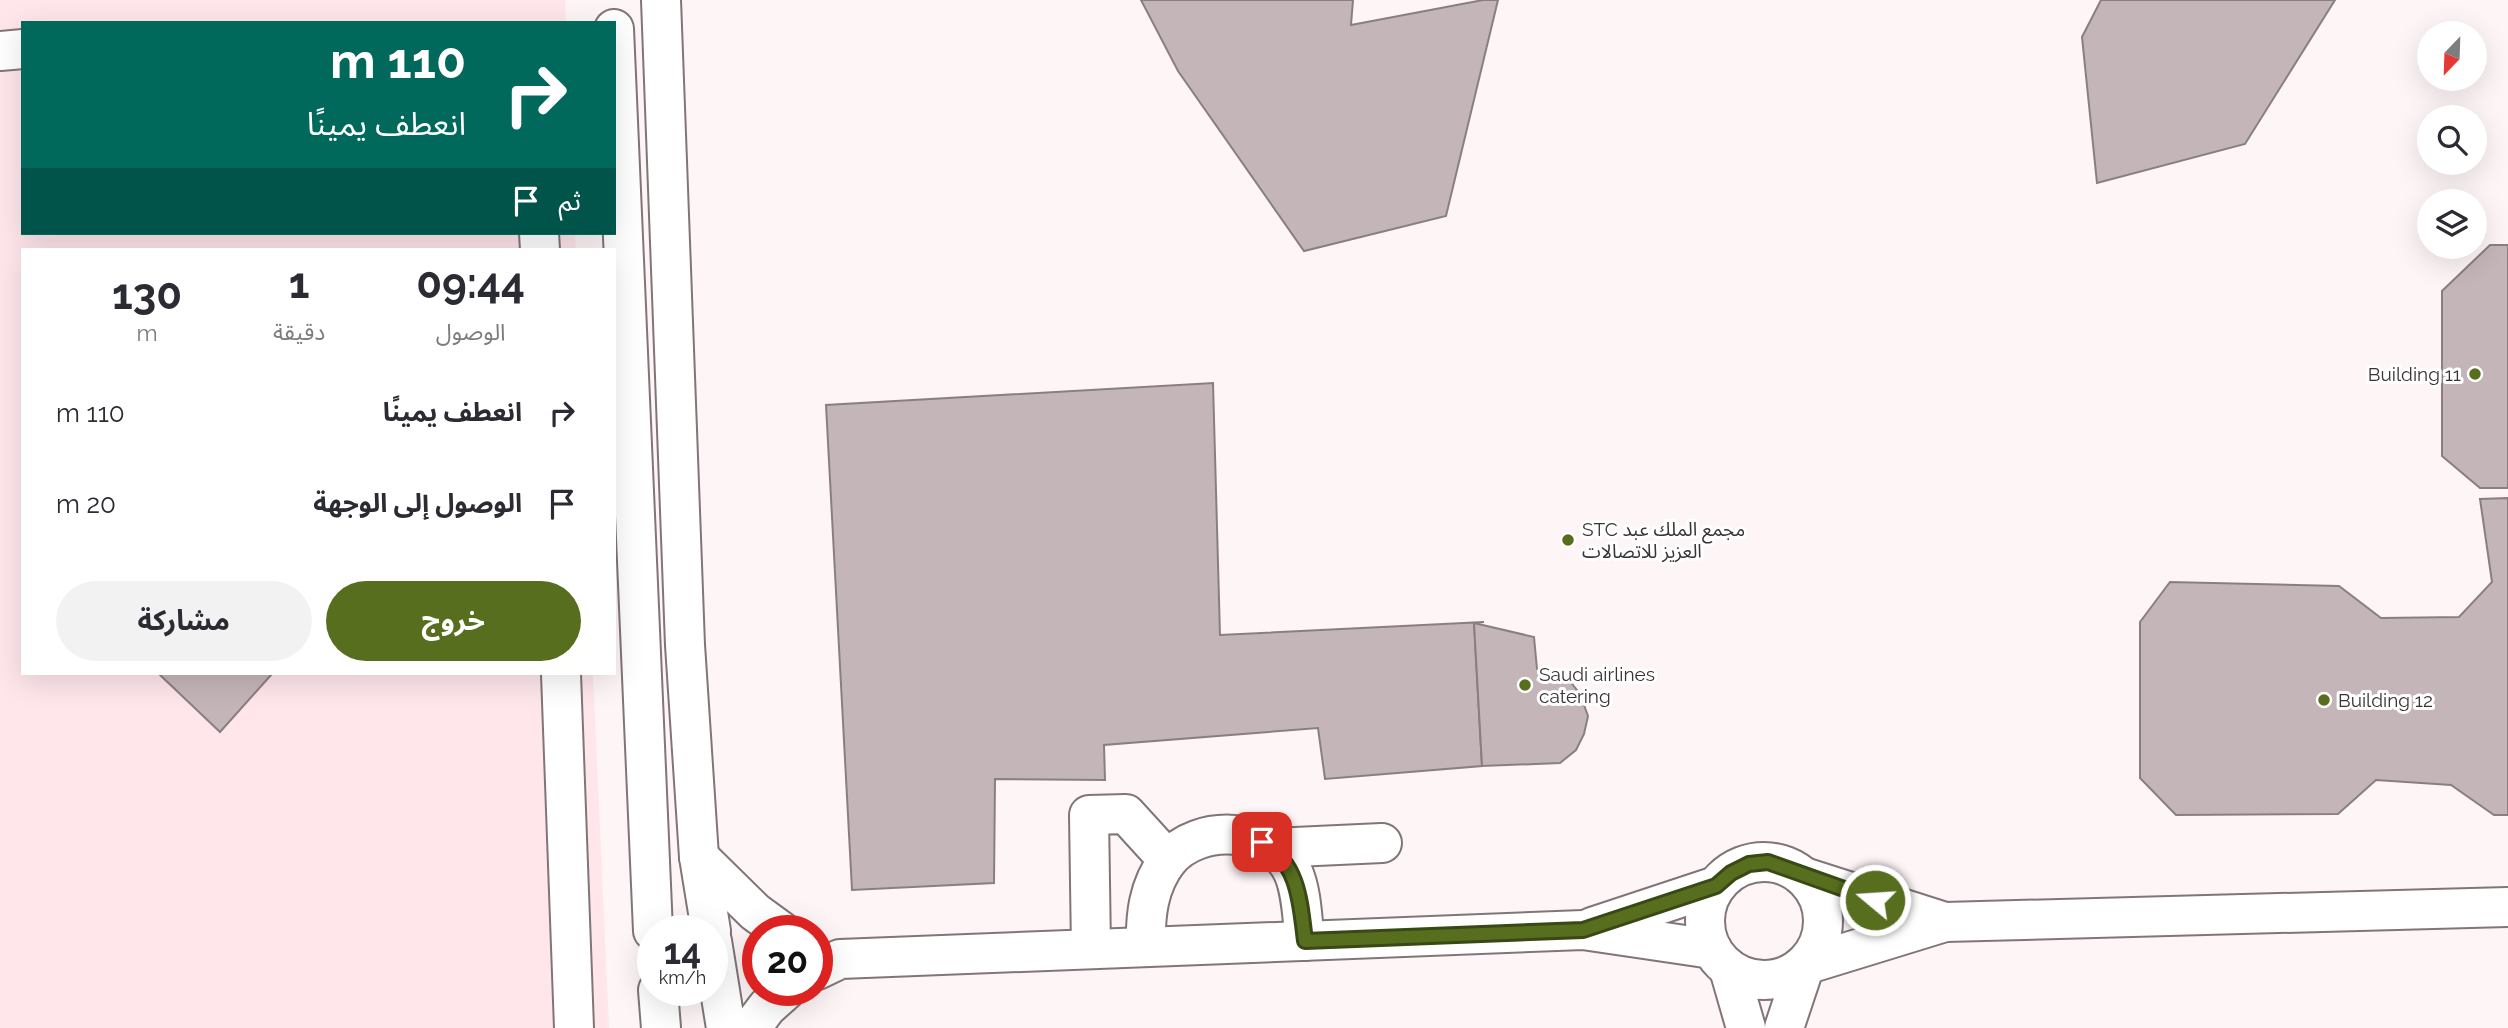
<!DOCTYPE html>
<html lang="ar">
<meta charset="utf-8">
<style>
:root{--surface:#fff;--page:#f2f2f3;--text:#2b2b33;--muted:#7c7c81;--accent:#576e1e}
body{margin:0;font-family:Raleway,"Noto Sans Arabic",sans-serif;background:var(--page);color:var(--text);direction:rtl;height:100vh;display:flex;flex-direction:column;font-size:26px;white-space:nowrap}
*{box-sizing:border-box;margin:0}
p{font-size:23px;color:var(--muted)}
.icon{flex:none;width:38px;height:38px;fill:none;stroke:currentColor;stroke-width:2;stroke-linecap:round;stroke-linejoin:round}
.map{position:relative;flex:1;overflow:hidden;direction:ltr}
.drawer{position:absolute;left:21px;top:248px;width:595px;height:427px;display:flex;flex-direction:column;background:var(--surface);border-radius:0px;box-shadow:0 7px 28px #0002;direction:rtl}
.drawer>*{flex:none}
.banner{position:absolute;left:21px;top:21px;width:595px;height:214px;border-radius:0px;box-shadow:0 7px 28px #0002;direction:rtl;background:#00695c;color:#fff;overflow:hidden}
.needle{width:46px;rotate:203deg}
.tools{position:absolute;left:2417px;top:21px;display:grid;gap:14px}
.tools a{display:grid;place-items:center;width:70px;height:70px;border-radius:50%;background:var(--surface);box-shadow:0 7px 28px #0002;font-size:35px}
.speed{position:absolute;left:637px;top:915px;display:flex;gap:14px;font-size:35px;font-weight:700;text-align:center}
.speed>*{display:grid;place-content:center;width:91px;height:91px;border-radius:50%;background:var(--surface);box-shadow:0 7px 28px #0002;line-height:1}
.speed small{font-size:18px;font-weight:400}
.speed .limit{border:10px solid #d22;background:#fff;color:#111}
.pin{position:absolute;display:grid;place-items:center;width:60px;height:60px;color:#fff;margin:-30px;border-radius:14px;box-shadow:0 4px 10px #0006}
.me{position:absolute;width:77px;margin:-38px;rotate:288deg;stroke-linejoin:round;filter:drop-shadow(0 0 5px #0008)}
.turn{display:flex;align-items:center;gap:24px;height:147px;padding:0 35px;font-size:32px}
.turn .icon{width:91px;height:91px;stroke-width:2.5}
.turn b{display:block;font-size:49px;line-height:60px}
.then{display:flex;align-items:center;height:66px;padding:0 35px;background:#0003;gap:14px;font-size:26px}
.eta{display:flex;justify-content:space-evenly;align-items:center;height:119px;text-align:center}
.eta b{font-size:42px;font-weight:700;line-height:49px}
.primary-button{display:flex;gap:14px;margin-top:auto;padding:14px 35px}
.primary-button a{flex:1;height:80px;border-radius:42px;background:var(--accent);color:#fff;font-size:28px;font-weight:700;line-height:80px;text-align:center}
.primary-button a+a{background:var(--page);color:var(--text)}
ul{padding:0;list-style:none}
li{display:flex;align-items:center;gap:21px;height:91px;padding:0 35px}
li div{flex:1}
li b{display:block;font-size:26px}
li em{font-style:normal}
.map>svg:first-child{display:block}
.built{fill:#fee6eb}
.building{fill:#c4b5b8;stroke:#8b7e81;stroke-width:2}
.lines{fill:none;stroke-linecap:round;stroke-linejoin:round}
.minor-casing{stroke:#827578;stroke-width:42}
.minor{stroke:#fff;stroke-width:38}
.route-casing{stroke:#394814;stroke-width:18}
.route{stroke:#576e1e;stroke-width:12}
.poi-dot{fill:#576e1e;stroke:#fff;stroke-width:2.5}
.labels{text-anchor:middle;stroke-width:6;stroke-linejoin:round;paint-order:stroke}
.poi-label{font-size:19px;fill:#3a3436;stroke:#fff;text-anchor:start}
</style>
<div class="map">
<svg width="2508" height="1028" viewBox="0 0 2508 1028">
<rect width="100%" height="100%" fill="#fef5f7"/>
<polygon class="built" points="0,0 565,0 566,23 23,23 23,233 575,233 576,250 23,250 23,674 593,674 609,1028 0,1028"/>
<g class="building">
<polygon points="1141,0 1353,0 1351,25 1483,0 1498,0 1446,216 1304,251 1178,71"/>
<polygon points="2101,0 2335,0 2245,144 2097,183 2082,37"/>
<polygon points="2490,245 2508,245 2508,488 2480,488 2442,456 2442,291"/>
<polygon points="1213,383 1220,635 1484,622 1474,623 1482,766 1325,779 1318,728 1104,745 1105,780 995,779 994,883 852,890 826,405"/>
<polygon points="2508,498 2508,815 2494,815 2451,785 2376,780 2338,814 2176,815 2140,778 2140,622 2170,582 2339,586 2381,618 2459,617 2492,582 2480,499"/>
<polygon points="1474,623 1534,637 1537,669 1565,675 1580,694 1588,716 1584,734 1576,750 1560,763 1482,766"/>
<polygon points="159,674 272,674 220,732"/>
</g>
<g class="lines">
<defs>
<g id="minor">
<polyline points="661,0 685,645 699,857 711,931"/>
<polyline points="614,29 653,931"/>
<polyline points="0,51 23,49"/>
<polyline points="539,233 540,250"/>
<polyline points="561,674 574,1028"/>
<polyline points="1273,848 1382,843"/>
<polyline points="699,857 755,912 781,931"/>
<circle cx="1764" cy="921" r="59"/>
<polyline points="1804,877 1945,922"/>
<polyline points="1592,927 1716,886"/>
<polyline points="712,941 726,1028"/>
<path d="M1146 947C1145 916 1148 886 1168 860 1198 823 1272 826 1293 872 1302 892 1302 919 1305 941"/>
<polyline points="1091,949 1089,815 1126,814 1168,860"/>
<polyline points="1729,969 1746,1028"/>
<polyline points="817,970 840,959 1583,930 1712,949"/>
<polyline points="658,990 661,1028"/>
<polyline points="751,1028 767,1007 786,990"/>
<polyline points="1784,1028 1805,965 1945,922 2508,907"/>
</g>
</defs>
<use href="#minor" class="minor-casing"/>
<use href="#minor" class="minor"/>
</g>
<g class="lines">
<defs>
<path id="route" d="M1262 842C1299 864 1300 901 1305 941L1583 930 1716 886 1731 873 1749 864 1768 862 1875 900"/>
</defs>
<use href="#route" class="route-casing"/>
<use href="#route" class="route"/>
</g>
<g class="poi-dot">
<circle cx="2475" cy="374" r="7"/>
<circle cx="1568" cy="540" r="7"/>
<circle cx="1525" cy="685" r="7"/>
<circle cx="2324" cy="700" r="7"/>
</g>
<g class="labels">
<g class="poi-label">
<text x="2461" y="381" text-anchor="end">Building 11</text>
<text x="1582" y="536">STC مجمع الملك عبد<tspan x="1582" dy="22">العزيز للاتصالات</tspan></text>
<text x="1539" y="681">Saudi airlines<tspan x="1539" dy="22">catering</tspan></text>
<text x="2338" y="707">Building 12</text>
</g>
</g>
</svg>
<div class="tools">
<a><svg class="needle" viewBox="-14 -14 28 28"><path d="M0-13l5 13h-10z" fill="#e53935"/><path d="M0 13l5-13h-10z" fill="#7c7c81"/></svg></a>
<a><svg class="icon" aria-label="search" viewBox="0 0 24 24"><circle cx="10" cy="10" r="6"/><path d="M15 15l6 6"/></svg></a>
<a><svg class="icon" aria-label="layers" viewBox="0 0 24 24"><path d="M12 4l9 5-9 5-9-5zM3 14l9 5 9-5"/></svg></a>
</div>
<div class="speed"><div>14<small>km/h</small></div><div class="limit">20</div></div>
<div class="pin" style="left:1262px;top:842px;background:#d93025"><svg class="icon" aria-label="arrive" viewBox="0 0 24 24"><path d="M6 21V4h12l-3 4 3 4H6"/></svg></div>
<svg class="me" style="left:1875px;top:900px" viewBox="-20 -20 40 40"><circle r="17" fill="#576e1e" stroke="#fff" stroke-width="3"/><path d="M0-11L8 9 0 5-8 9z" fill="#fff"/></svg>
<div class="banner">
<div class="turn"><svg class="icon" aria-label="right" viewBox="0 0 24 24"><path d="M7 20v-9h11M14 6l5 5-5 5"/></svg><div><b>110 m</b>انعطف يمينًا</div></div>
<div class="then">ثم<svg class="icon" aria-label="arrive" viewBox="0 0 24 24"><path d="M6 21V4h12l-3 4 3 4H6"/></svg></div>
</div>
<section class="drawer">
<div class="eta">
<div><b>09:44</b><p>الوصول</p></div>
<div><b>1</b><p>دقيقة</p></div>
<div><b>130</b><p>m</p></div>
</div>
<ul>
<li><svg class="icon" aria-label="right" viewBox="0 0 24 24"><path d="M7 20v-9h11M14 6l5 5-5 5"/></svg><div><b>انعطف يمينًا</b></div><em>110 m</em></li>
<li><svg class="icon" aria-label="arrive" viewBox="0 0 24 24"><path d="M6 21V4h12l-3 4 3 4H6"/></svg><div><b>الوصول إلى الوجهة</b></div><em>20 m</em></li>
</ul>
<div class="primary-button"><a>خروج</a><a>مشاركة</a></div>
</section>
</div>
